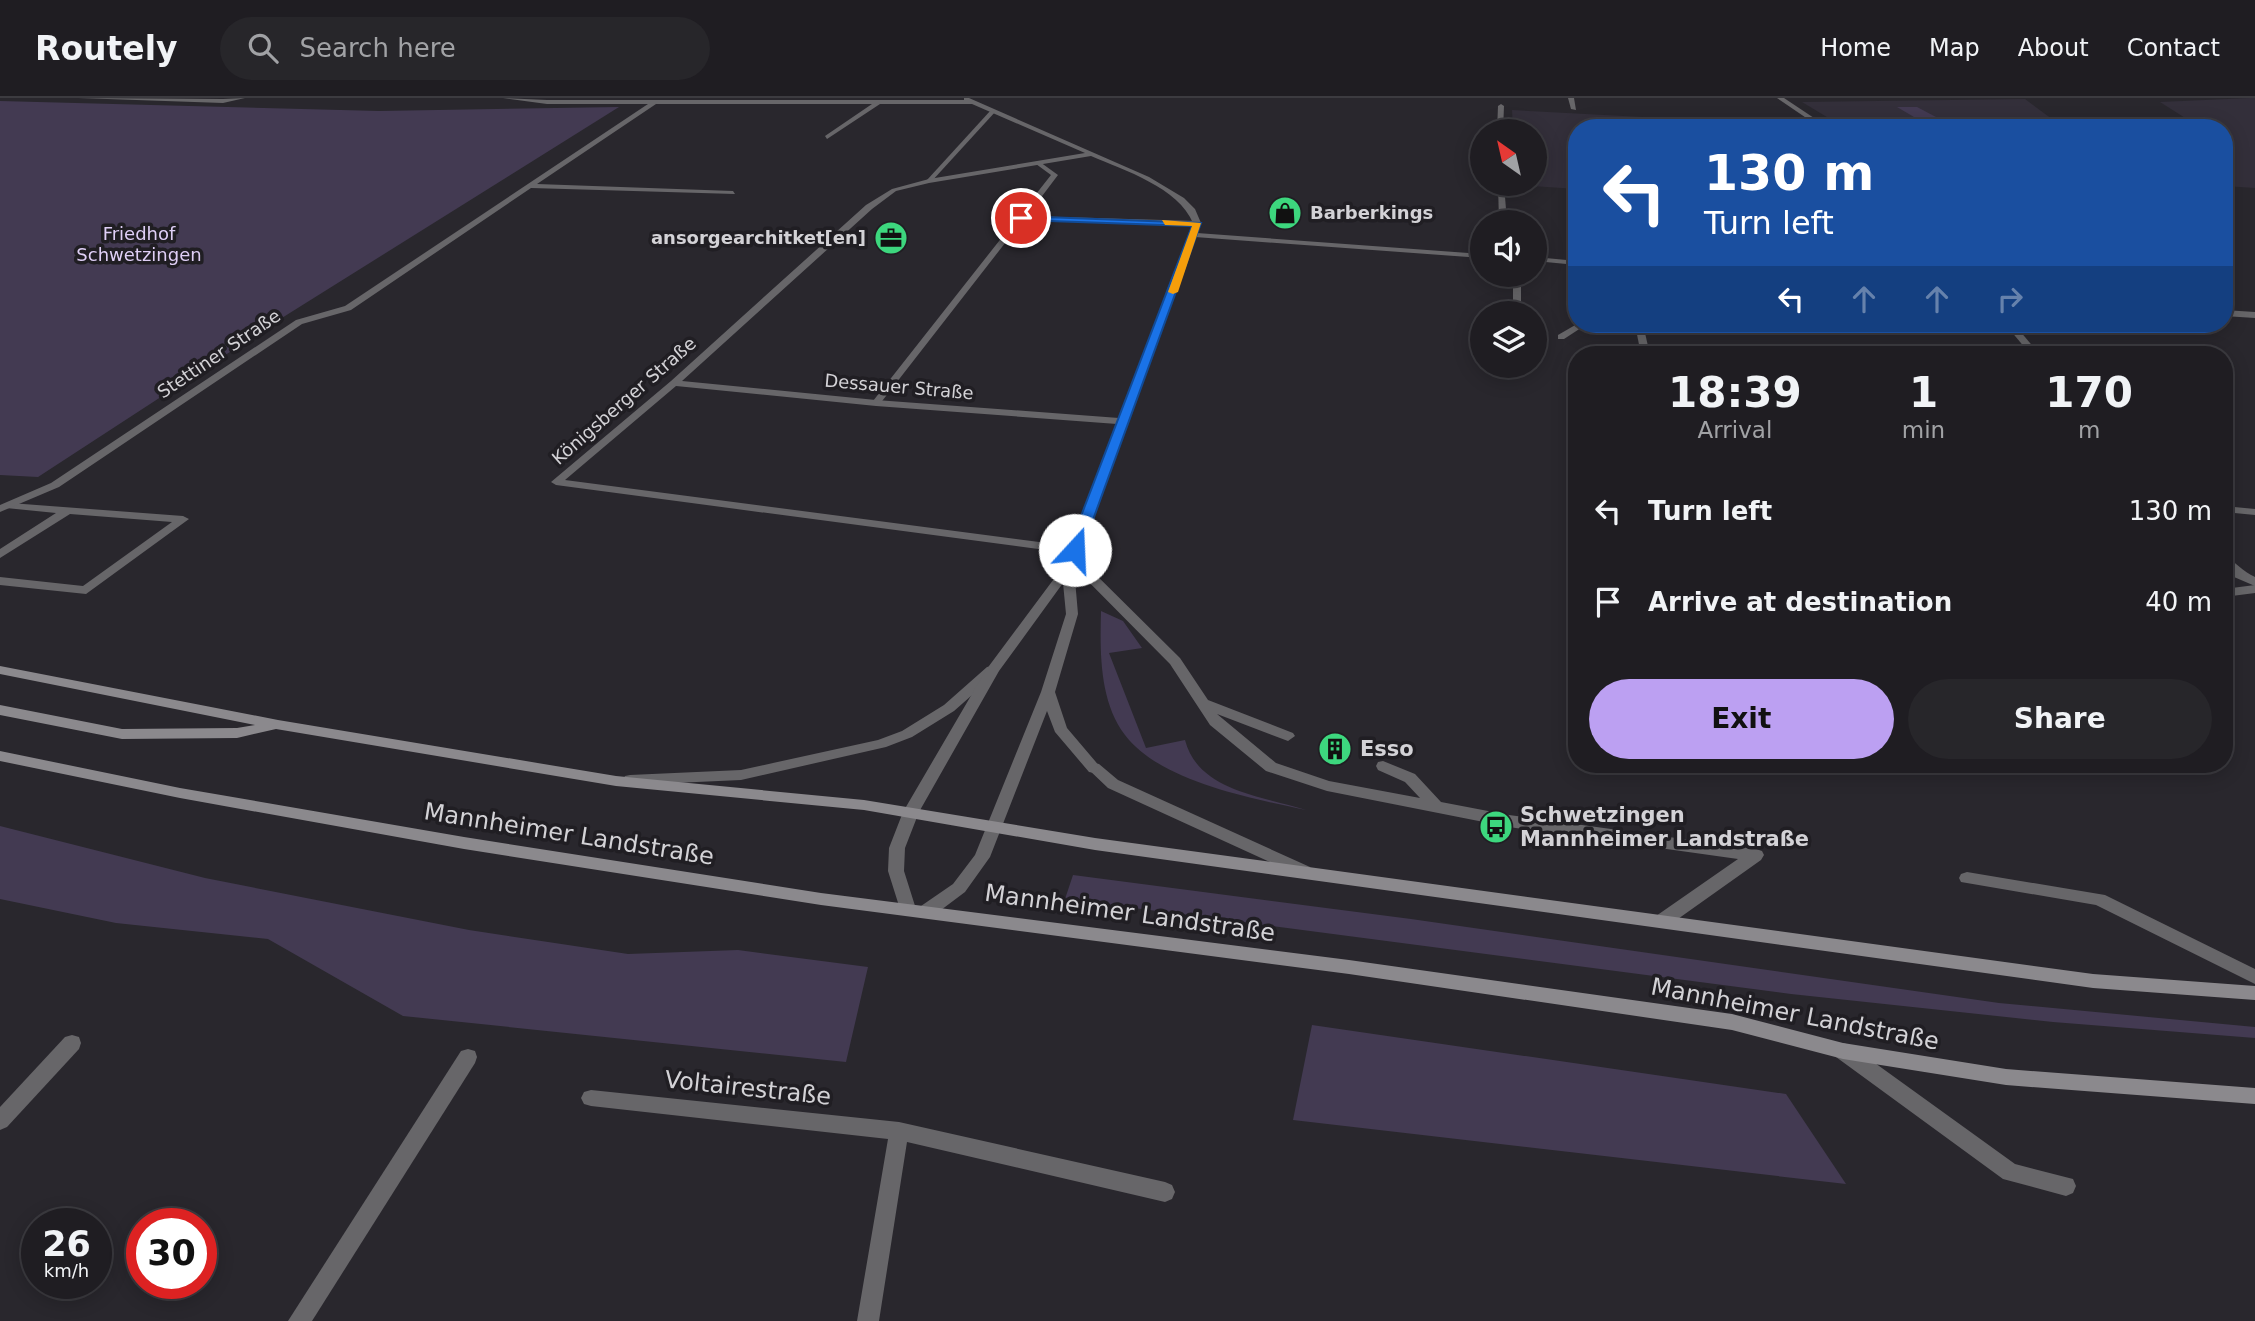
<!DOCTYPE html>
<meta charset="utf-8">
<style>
:root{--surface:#1f1d22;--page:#27262a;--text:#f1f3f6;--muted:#a1a2a5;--line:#3c3b40;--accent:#bca0f2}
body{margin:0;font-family:"DejaVu Sans",sans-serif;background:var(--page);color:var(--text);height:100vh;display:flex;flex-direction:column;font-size:26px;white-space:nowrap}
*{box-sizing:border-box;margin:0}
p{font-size:23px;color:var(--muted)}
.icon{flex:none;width:38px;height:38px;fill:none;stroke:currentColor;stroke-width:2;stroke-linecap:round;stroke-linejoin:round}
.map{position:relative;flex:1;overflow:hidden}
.drawer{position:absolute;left:1568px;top:248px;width:665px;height:427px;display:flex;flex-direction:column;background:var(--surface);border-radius:28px;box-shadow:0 4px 18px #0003,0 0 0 2px var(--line)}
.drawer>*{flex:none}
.top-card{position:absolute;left:1568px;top:21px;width:665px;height:214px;border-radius:28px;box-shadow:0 4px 18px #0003,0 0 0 2px var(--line);background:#1a4fa0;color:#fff;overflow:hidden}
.needle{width:46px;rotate:326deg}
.buttons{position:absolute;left:1470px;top:21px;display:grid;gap:14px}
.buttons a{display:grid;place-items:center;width:77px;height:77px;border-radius:50%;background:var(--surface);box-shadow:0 4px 18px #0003,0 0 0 2px var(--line);font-size:35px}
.speed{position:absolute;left:21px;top:1110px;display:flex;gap:14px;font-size:35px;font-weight:700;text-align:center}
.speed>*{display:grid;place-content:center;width:91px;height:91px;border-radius:50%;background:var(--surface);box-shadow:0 4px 18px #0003,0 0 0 2px var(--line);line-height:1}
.speed small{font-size:18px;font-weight:400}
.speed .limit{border:10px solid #d22;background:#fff;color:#111}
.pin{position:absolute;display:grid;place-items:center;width:60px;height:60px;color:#fff;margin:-30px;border:4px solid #fff;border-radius:50%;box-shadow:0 2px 7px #0007}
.me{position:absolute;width:77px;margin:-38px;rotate:20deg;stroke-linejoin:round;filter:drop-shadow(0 0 5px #0008)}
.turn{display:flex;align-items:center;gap:24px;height:147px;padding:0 21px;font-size:32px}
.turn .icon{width:91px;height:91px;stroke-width:2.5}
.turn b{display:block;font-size:49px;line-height:60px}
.lanes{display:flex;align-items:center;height:66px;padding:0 21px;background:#0003;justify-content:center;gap:35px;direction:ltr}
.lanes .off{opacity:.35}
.eta{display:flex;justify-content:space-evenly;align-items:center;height:119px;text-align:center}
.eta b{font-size:42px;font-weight:700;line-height:49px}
.primary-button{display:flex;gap:14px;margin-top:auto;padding:14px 21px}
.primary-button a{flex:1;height:80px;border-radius:42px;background:var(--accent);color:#111;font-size:28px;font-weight:700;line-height:80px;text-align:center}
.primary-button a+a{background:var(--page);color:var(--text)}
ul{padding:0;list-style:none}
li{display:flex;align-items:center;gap:21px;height:91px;padding:0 21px}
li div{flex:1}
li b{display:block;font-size:26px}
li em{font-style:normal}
header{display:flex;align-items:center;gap:42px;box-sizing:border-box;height:98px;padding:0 35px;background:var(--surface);border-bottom:2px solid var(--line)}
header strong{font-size:33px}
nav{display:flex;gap:38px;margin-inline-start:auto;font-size:24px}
.search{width:490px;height:63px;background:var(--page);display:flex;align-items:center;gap:18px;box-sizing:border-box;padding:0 24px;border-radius:38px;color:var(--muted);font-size:26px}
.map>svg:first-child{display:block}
.built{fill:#332f3a}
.green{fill:#433a52}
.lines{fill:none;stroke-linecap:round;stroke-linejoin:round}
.lane{fill:#676669;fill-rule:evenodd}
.street{fill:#676669;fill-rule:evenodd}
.secondary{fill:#8b898d;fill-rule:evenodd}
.route{fill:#1a73e8;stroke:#114b97;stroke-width:2}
.slow{fill:#f59e0b}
.labels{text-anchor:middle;stroke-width:7;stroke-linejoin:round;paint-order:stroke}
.far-poi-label{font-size:18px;font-weight:bold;fill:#d3d2d6;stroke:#201e23;text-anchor:start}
.far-park-label{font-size:18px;fill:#dfcff6;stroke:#201e23}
.far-street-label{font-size:18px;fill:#d3d2d6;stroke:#201e23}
.poi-label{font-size:21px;font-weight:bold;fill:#d3d2d6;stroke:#201e23;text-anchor:start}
.near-street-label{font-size:24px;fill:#d3d2d6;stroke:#201e23}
</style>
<header>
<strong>Routely</strong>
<div class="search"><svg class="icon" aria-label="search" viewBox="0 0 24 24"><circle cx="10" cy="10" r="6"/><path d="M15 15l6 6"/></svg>Search here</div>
<nav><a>Home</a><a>Map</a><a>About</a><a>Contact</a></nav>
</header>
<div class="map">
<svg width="2255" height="1223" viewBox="0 0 2255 1223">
<rect width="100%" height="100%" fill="#29272d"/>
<g class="built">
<polygon points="2250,0 2255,0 2255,90 2224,88 2224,30 2201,30 2160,4"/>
<polygon points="2025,1 2064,30 1845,30 1802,4"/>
<polygon points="1512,12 1793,27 1796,30 1577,30 1577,91 1516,87 1535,86 1535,33 1513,33"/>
</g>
<g class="green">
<polygon points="0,3 379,13 619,9 285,218 38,379 0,377"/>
<polygon points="1897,9 1917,9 1957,30 1851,30 1834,20 1914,19"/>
<path d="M1101 513 1123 523 1142 550 1109 555 1146 650 1185 642C1198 693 1262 698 1306 712 1251 700 1161 684 1125 637 1099 603 1100 553 1101 513Z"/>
<polygon points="0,728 205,780 469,832 628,856 738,852 868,869 846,964 403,918 268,841 116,825 0,801"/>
<polygon points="1073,777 1411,821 1999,905 2255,929 2255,940 2053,924 1791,896 1065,801"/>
<polygon points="1312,927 1786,996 1846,1086 1293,1022"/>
</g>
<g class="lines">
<g class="lane">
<polygon points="991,12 996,13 931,84 927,84 927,82"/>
<polygon points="1036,64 1040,64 1058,77 1027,118 1197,123 1201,125 1197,127 1023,122 879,307 873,307 873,303 1051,77 1036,66"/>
<polygon points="1513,177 1521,177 1521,206 1517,209 1513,206"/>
<polygon points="1577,226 1587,226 1564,241 1558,241 1558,237"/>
<polygon points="10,405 183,418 189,421 86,496 0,487 0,479 83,488 172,424 70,416 0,460 0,451 56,415 6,410 4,408"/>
<polygon points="2224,408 2255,411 2255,417 2224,414"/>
<polygon points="1072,456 1076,457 1180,560 1208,602 1293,635 1295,638 1288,643 1217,616 1276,665 1329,683 1420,700 1405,684 1378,672 1376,668 1378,664 1383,663 1415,676 1441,704 1509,717 1756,751 1762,753 1764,757 1761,762 1668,828 1662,830 1656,828 1654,823 1656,818 1738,761 1509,729 1327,693 1266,673 1210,627 1170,566 1068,463 1066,460"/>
<polygon points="2255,487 2255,495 2224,499 2224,491"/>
<polygon points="992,568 997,569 999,572 997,575 954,613 912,639 886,649 741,682 630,687 625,686 623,682 625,678 630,677 741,672 878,642 902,633 944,607 987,569"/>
<polygon points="1094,665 1099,666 1118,682 1310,769 1312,773 1310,777 1304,779 1298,777 1108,690 1087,670"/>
<polygon points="1967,774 2105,797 2255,871 2255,886 2096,807 1961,784 1959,780 1961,776"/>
<polygon points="72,937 79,939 81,945 79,951 7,1029 0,1032 0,1009 65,939"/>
<polygon points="1843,945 1850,947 2015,1066 2073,1081 2076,1088 2073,1095 2066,1098 2003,1081 1836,959 1834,953 1836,947"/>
<polygon points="468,951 475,953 477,959 475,965 312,1223 288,1223 461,953"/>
</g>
<g class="street">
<polygon points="78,0 223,1 245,0 223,5"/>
<path d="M503 0 547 2H964V0H969L1149 79 1184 100 1195 111 1201 125 1197 135 1482 156V160L1195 139 1074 470 1078 516 1055 594 1067 630 1101 670 1094 675 1089 674 1055 634 1047 613 990 759 965 794 933 818 927 819 921 818 919 813 921 808 953 786 975 757 1041 594 1066 516 1063 485 999 573 919 714 905 750 904 773 916 811 914 816 908 817 902 816 900 811 888 773 889 750 903 714 986 572 1062 470 1068 455 556 387 551 384 671 283 866 107 892 91 929 81 1085 55 972 6H880L827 41 825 38 872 6H656L537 86 733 93 735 96 531 90 351 212 302 226 59 389 0 414V407L51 385 296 222 345 208 648 6H547ZM1091 58C1124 72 1179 90 1193 125L1119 320 876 302 682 283 872 111 896 93 929 85ZM676 288 876 308 1117 326 1070 448 565 382Z"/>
<polygon points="1568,0 1574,0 1576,12 1571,11"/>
<polygon points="1777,0 1784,0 1829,30 1821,30"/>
<polygon points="1501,6 1504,8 1503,33 1497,33 1498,8"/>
<polygon points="1498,86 1504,86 1507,124 1499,124"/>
<polygon points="1535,159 1577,163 1577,167 1535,163"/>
<polygon points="2224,212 2255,214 2255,220 2224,218"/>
<polygon points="1635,226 1643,226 1650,257 1641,257"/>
<polygon points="2005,226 2014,226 2040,257 2031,257"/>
<path d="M2224 458C2235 463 2243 474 2255 479V488L2234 479 2224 469Z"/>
<polygon points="591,992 899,1024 1165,1084 1172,1087 1175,1094 1172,1101 1165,1104 907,1044 879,1223 857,1223 888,1041 591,1008 584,1006 581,1000 584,994"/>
</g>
<g class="secondary">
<polygon points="0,568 278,622 616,678 864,702 1095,740 2093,876 2255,888 2255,902 2093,890 1095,752 864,712 616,688 276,631 237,640 122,641 0,617 0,607 122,631 237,630 255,627 0,576"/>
<polygon points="0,653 180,690 464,739 821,795 1349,862 1732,916 1843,945 2006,971 2255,990 2255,1006 2006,987 1843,961 1732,932 1349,876 821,807 464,751 180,700 0,663"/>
</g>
</g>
<polygon class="route" points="1018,118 1201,125 1082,452 1075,456 1068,452 1192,128 1021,122"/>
<polygon class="slow" points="1162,122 1201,125 1178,194 1173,196 1168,194 1192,128 1165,127"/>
<defs>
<symbol id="shop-disc" viewBox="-11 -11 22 22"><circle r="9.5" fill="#3dd77e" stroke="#201e23"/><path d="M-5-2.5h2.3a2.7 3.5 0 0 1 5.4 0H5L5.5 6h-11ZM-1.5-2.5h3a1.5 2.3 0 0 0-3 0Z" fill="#111"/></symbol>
<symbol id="office-disc" viewBox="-11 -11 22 22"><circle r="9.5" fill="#3dd77e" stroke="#201e23"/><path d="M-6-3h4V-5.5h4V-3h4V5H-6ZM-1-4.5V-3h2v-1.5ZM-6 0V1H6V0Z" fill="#111"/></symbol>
<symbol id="building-disc" viewBox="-11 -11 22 22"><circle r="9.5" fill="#3dd77e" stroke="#201e23"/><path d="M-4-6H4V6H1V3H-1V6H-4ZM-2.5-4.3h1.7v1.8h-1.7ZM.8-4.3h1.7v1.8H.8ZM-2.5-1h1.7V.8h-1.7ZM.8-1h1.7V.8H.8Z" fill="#111"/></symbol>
<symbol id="bus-disc" viewBox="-11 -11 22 22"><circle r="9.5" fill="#3dd77e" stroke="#201e23"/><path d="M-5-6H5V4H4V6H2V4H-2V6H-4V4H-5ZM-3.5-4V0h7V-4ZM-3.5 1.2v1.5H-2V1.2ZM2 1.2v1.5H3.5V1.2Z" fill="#111"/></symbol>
</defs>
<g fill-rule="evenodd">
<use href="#shop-disc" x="1266" y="96" width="38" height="38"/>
<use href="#office-disc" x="872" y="121" width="38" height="38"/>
<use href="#building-disc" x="1316" y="632" width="38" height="38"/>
<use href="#bus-disc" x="1477" y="710" width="38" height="38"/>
</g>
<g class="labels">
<g class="far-poi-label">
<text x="1310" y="121">Barberkings</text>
<text x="866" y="146" text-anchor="end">ansorgearchitket[en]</text>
</g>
<g class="far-park-label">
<text x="139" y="142">Friedhof<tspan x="139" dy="21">Schwetzingen</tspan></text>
</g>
<g class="far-street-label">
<text transform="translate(219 256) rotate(-34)" y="6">Stettiner Straße</text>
<text transform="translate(899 289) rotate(5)" y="6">Dessauer Straße</text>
<text transform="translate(624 303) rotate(-41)" y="6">Königsberger Straße</text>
</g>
<g class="poi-label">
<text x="1360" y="658">Esso</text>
<text x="1520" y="724">Schwetzingen<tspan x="1520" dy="24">Mannheimer Landstraße</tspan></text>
</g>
<g class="near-street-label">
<text transform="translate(569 736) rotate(9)" y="8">Mannheimer Landstraße</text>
<text transform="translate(1130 815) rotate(8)" y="8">Mannheimer Landstraße</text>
<text transform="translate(1795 916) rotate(11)" y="8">Mannheimer Landstraße</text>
<text transform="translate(748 990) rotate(6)" y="8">Voltairestraße</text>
</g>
</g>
</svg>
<div class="buttons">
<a><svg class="needle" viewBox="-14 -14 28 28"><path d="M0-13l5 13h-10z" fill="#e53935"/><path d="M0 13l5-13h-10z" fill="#a1a2a5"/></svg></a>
<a><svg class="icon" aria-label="sound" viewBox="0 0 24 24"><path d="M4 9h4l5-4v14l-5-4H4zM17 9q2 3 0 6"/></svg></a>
<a><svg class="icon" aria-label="layers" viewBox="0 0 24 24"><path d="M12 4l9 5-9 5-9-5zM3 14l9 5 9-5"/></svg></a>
</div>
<div class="speed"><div>26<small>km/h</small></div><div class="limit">30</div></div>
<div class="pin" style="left:1021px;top:120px;background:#d93025"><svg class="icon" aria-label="arrive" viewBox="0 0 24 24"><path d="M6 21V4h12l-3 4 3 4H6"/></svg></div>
<svg class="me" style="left:1075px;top:452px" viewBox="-20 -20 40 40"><circle r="19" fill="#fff"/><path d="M0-13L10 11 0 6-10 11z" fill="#1a73e8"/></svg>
<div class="top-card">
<div class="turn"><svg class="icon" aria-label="left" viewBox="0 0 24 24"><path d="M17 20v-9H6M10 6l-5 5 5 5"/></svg><div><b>130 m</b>Turn left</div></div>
<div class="lanes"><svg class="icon" aria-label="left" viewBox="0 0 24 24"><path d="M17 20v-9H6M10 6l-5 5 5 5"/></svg><svg class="icon off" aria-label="ahead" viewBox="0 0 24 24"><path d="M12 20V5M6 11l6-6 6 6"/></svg><svg class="icon off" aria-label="ahead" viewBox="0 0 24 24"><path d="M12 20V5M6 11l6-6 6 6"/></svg><svg class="icon off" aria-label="right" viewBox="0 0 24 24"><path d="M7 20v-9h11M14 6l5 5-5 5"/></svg></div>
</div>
<section class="drawer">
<div class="eta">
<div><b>18:39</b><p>Arrival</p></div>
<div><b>1</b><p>min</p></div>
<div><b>170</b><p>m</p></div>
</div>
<ul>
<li><svg class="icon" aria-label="left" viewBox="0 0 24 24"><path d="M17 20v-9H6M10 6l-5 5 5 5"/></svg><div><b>Turn left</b></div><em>130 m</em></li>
<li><svg class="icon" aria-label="arrive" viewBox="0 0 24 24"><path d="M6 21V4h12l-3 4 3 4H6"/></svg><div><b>Arrive at destination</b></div><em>40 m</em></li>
</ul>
<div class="primary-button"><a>Exit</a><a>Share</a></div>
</section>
</div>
